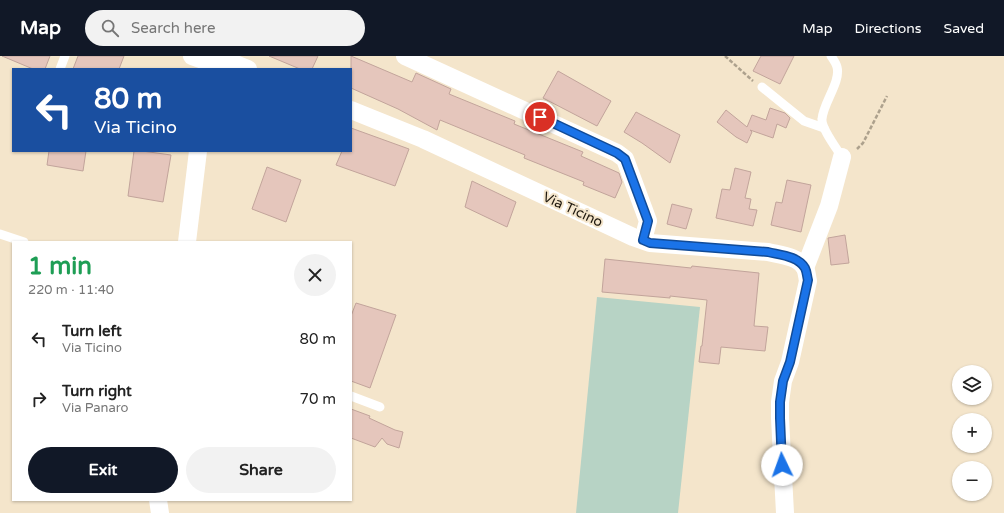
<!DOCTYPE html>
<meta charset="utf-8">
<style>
:root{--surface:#fff;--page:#f2f2f2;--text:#222;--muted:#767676;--accent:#111827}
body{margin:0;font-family:"Varela Round",sans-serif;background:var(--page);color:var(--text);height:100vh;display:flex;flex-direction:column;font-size:15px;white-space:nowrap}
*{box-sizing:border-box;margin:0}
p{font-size:13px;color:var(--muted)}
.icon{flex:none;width:22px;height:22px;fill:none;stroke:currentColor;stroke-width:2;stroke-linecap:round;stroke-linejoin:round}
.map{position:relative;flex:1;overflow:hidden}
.details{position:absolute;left:12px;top:185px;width:340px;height:260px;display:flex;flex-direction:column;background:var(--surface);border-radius:0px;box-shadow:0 1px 3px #0004}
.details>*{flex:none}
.guide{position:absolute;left:12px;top:12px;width:340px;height:84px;border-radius:0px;box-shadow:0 1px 3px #0004;background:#1a4fa0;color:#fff;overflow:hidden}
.buttons{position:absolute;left:952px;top:309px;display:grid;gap:8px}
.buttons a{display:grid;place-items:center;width:40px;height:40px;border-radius:50%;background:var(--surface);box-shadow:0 1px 3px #0004;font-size:20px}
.pin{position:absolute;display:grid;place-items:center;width:34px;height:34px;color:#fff;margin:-17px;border:2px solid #fff;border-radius:50%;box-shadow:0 1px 4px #0007}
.me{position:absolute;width:44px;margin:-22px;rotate:357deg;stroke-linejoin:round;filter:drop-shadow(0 0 3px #0008)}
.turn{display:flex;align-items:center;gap:14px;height:84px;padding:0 16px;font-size:18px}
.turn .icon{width:52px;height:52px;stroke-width:2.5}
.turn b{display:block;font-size:28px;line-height:34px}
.round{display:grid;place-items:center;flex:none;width:42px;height:42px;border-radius:21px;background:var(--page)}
.head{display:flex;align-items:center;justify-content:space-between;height:68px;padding:0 16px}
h1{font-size:24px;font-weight:700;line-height:30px;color:#1e9e55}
.primary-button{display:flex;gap:8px;margin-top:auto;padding:8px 16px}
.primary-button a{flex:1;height:46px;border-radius:24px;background:var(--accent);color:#fff;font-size:16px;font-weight:700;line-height:46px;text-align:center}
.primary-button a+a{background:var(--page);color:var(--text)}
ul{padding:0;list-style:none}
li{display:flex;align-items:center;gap:12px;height:60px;padding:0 16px}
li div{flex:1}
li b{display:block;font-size:15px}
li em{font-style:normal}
header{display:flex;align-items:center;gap:24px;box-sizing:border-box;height:56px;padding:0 20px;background:var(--accent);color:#fff}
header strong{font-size:19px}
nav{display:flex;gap:22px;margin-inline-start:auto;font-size:14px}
.search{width:280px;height:36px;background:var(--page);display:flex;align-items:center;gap:10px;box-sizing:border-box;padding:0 14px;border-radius:22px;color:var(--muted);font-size:15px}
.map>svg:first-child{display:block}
.green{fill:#b7d3c5}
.building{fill:#e5c6bc;stroke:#c2a49b}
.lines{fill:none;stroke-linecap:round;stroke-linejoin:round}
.path{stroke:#ada18d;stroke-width:2.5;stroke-dasharray:4 2;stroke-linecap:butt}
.lane{stroke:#fff;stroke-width:9}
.street{stroke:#fff;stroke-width:18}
.route-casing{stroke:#114b97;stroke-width:10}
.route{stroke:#1a73e8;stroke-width:7}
.labels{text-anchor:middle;stroke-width:4;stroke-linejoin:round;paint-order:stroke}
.street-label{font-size:14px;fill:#1d170e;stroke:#f4e5cb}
</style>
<header>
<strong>Map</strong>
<div class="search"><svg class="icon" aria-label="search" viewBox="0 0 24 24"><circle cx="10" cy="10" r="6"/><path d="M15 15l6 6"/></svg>Search here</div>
<nav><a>Map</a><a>Directions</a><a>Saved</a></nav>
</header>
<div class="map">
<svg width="1004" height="457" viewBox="0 0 1004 457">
<rect width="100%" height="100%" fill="#f4e5cb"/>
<polygon class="green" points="597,241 700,251 678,457 576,457"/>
<g class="building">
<polygon points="2,0 50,0 45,13 33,13"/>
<polygon points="78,0 124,0 119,13 73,13"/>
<polygon points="269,0 318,0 312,13 300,13"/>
<polygon points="351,0 412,26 416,17 451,33 449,38 515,65 514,68 583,96 581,100 619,117 622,126 615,142 583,129 584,126 524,102 525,99 440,64 437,74 398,53 351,32"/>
<polygon points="761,0 794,0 780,28 753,15"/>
<polygon points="558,15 611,45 597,70 543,42"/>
<polygon points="770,52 785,57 790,62 786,72 777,68 773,82 750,74 752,76 747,87 736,81 717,66 726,54 747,71 752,59 766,64"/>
<polygon points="636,56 680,79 670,107 642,87 624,76"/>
<polygon points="351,72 409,93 395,130 336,109 342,95 351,95"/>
<polygon points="49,95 86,95 83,115 47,109"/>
<polygon points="134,95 142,95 171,99 163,146 128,140"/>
<polygon points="267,111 301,124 286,166 252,153"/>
<polygon points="735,112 751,116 745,142 751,143 749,153 757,154 753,170 716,162 722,133 730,134"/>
<polygon points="787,124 811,129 801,176 771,169 776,146 782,147"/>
<polygon points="472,125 516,146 507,171 465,151"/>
<polygon points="672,148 692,153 686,173 667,168"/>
<polygon points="845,179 849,207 831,209 828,182"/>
<polygon points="605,203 691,212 692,210 759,217 754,270 768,271 765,295 721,291 719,308 699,306 701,290 702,290 707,244 670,240 670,242 602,236"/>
<polygon points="356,247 396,259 370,332 351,325 351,260"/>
<polygon points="351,353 370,360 369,362 395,374 403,376 399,392 387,388 382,382 375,391 351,382"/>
</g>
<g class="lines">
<g class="path">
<polyline points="725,0 753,25"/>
<polyline points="857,93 863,87 887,40"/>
</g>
<g class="lane">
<path d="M831 0C833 3 836 7 837 11 841 26 823 47 822 63 821 72 837 93 842 101"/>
<polyline points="60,13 65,0"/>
<polyline points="762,31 804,65 824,72"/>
<polyline points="0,178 24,186"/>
<polyline points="351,340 380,351"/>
</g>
<g class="street">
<polyline points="192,0 214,8"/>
<polyline points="215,0 248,13"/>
<polyline points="405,0 617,97 625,103 648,165 643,184"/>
<path d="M351 54 423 83 633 181 650 187 768 196C780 199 798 200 805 212 807 216 807 221 808 225L790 306 783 325 780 346V362L785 457"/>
<polyline points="187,186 198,95"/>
<polyline points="805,212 829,150 842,101"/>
<polyline points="158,444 160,457"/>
</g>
</g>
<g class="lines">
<defs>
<path id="route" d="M540 61 617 97 625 103 648 165 643 184 650 187 768 196C780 199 798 200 805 212 807 216 807 221 808 224L790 306 783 325 780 346V362L782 409"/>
</defs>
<use href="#route" class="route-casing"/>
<use href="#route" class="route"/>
</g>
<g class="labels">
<g class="street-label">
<text transform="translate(573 153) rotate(25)" y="5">Via Ticino</text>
</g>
</g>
</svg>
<div class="buttons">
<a><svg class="icon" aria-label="layers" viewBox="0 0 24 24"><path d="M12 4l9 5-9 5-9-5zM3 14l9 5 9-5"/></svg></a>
<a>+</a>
<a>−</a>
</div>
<div class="pin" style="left:540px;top:61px;background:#d93025"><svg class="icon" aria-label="arrive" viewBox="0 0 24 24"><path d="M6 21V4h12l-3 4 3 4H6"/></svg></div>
<svg class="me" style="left:782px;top:409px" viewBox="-20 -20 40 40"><circle r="19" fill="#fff"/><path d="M0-13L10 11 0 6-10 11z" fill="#1a73e8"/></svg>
<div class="guide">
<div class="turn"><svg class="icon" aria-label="left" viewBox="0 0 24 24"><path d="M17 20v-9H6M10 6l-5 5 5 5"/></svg><div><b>80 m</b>Via Ticino</div></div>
</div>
<section class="details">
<div class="head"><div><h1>1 min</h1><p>220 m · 11:40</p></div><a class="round"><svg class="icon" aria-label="close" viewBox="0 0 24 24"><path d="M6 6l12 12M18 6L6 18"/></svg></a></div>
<ul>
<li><svg class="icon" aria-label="left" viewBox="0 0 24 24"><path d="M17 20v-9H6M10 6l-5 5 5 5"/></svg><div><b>Turn left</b><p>Via Ticino</p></div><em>80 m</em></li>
<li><svg class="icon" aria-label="right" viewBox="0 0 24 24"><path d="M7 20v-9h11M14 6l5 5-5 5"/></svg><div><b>Turn right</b><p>Via Panaro</p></div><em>70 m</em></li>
</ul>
<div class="primary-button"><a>Exit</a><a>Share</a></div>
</section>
</div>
